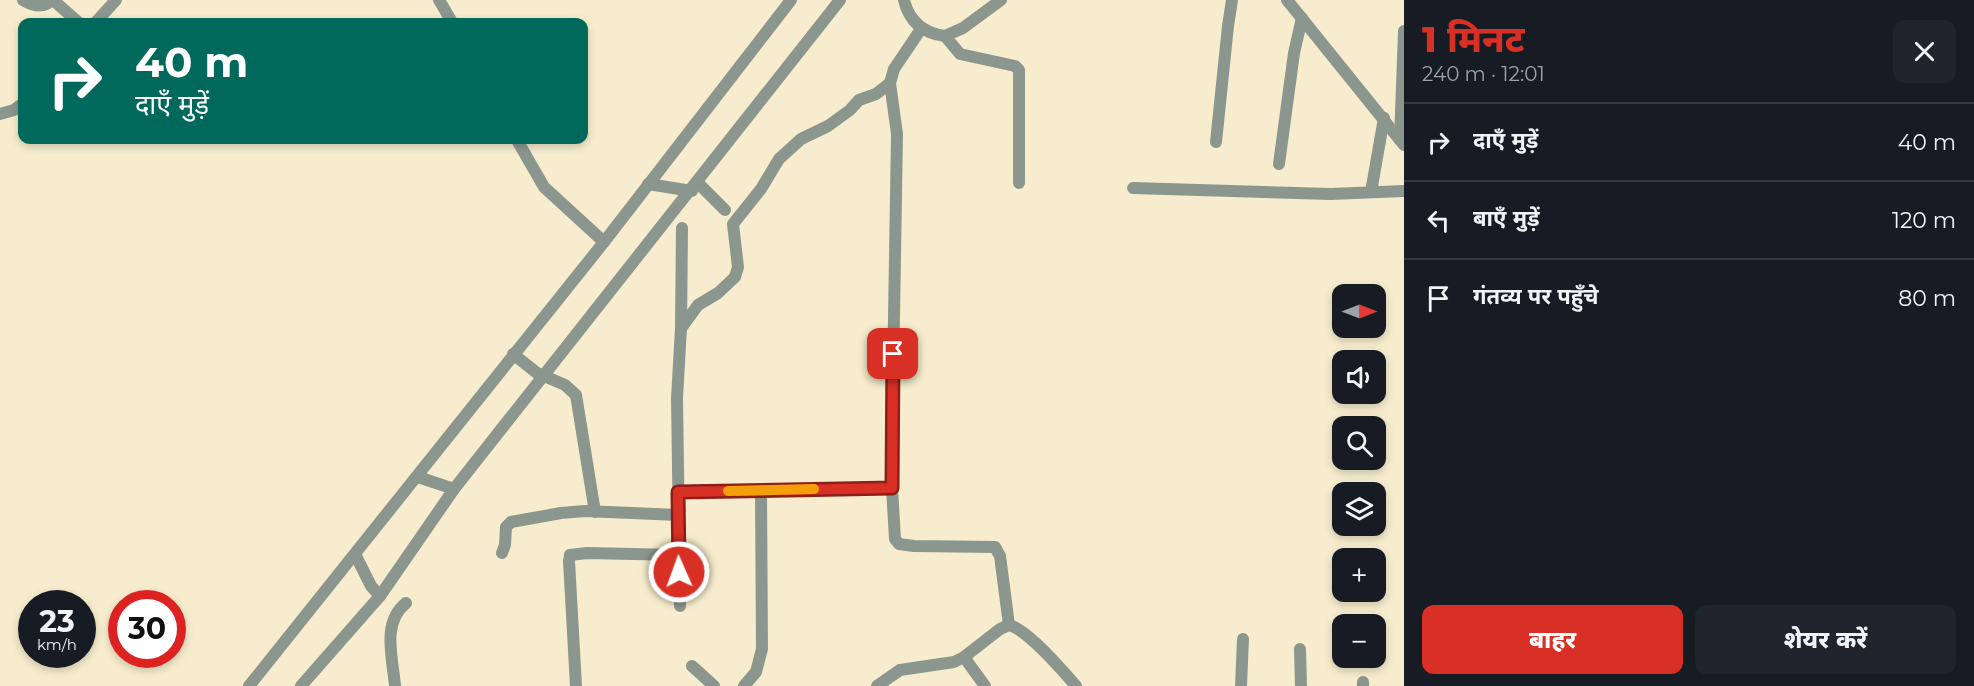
<!DOCTYPE html>
<html lang="hi">
<meta charset="utf-8">
<style>
:root{--surface:#171b24;--page:#20242c;--text:#f1f3f6;--muted:#9ea1a6;--line:#363941;--accent:#d93025}
body{margin:0;font-family:Montserrat,"Noto Sans Devanagari",sans-serif;background:var(--page);color:var(--text);height:100vh;display:flex;flex-direction:column;font-size:22px;white-space:nowrap}
*{box-sizing:border-box;margin:0}
p{font-size:20px;color:var(--muted)}
.icon{flex:none;width:33px;height:33px;fill:none;stroke:currentColor;stroke-width:2;stroke-linecap:round;stroke-linejoin:round}
.map{position:relative;flex:1;overflow:hidden}
.sheet{display:flex;flex-direction:column;background:var(--surface);width:570px}
.sheet>*{flex:none}
.guide{position:absolute;left:18px;top:18px;width:570px;height:126px;border-radius:12px;box-shadow:0 3px 9px #0003;background:#00695c;color:#fff;overflow:hidden}
.needle{width:39px;rotate:90deg}
.tools{position:absolute;left:1332px;top:284px;display:grid;gap:12px}
.tools a{display:grid;place-items:center;width:54px;height:54px;border-radius:12px;background:var(--surface);box-shadow:0 3px 9px #0003;font-size:30px}
.speed{position:absolute;left:18px;top:590px;display:flex;gap:12px;font-size:30px;font-weight:700;text-align:center}
.speed>*{display:grid;place-content:center;width:78px;height:78px;border-radius:50%;background:var(--surface);box-shadow:0 3px 9px #0003;line-height:1}
.speed small{font-size:15px;font-weight:400}
.speed .limit{border:9px solid #d22;background:#fff;color:#111}
.pin{position:absolute;display:grid;place-items:center;width:51px;height:51px;color:#fff;margin:-26px;border-radius:12px;box-shadow:0 3px 9px #0006}
.me{position:absolute;width:66px;margin:-33px;rotate:358deg;stroke-linejoin:round;filter:drop-shadow(0 0 4px #0008)}
.turn{display:flex;align-items:center;gap:21px;height:126px;padding:0 18px;font-size:27px}
.turn .icon{width:78px;height:78px;stroke-width:2.5}
.turn b{display:block;font-size:42px;line-height:51px}
.round{display:grid;place-items:center;flex:none;width:63px;height:63px;border-radius:12px;background:var(--page)}
.overview{display:flex;align-items:center;justify-content:space-between;height:102px;padding:0 18px}
h1{font-size:36px;font-weight:800;line-height:45px;color:var(--accent)}
.action{display:flex;gap:12px;margin-top:auto;padding:12px 18px}
.action a{flex:1;height:69px;border-radius:12px;background:var(--accent);color:#fff;font-size:24px;font-weight:800;line-height:69px;text-align:center}
.action a+a{background:var(--page);color:var(--text)}
ul{padding:0;list-style:none}
li{display:flex;align-items:center;gap:18px;height:78px;padding:0 18px;border-top:2px solid var(--line)}
li div{flex:1}
li b{display:block;font-size:22px}
li em{font-style:normal}
main{display:flex;flex:1;min-height:0}
.map>svg:first-child{display:block}
.lines{fill:none;stroke-linecap:round;stroke-linejoin:round}
.minor{stroke:#8b978e;stroke-width:12}
.tertiary{stroke:#8b978e;stroke-width:12}
.route-casing{stroke:#8d1f18;stroke-width:15}
.route{stroke:#d93025;stroke-width:10}
.slow{stroke:#f59e0b;stroke-width:10}
</style>
<main>
<div class="map">
<svg width="1404" height="686" viewBox="0 0 1404 686">
<rect width="100%" height="100%" fill="#f7edce"/>
<g class="lines">
<g class="minor">
<path d="M23 0C33 6 43 9 52 0"/>
<polyline points="53,0 78,22"/>
<polyline points="439,0 452,22"/>
<path d="M904 0C909 21 923 33 945 36L963 28 1001 0"/>
<polyline points="1287,0 1404,145"/>
<polyline points="96,22 116,0"/>
<polyline points="921,29 894,69 890,83 897,134 892,439 892,488 895,539 899,544 914,546 995,547 1000,556 1009,625"/>
<polyline points="945,36 960,54 1015,66 1019,70 1019,183"/>
<polyline points="0,114 14,110 22,104"/>
<polyline points="517,140 544,187 604,242"/>
<polyline points="1400,140 1404,31"/>
<polyline points="1216,142 1228,26 1232,0"/>
<polyline points="1279,164 1294,53 1302,18"/>
<polyline points="698,183 725,210"/>
<polyline points="648,184 692,191"/>
<polyline points="1133,188 1331,194 1404,191"/>
<polyline points="1371,192 1384,118"/>
<polyline points="682,327 698,305 718,293 735,277 738,267 733,224 761,189 779,159 801,139 828,126 850,110 859,100 876,94 890,83"/>
<polyline points="513,354 537,373 565,385 576,395 595,512"/>
<polyline points="678,492 892,488"/>
<polyline points="502,553 505,545 506,527 511,522 561,513 585,511 678,515"/>
<polyline points="680,606 677,398 681,328 682,228"/>
<polyline points="1300,649 1301,686"/>
<polyline points="964,657 985,686"/>
<polyline points="692,666 714,686"/>
<polyline points="1363,682 1363,686"/>
<path d="M395 686C393 659 381 623 406 603"/>
<polyline points="576,686 569,561 570,555 587,553 678,555"/>
<polyline points="744,686 756,672 762,649 761,490"/>
<path d="M877 686 900 670 954 662 964 657 1000 629 1009 625C1028 630 1063 671 1076 686"/>
<polyline points="1241,686 1243,639"/>
</g>
<g class="tertiary">
<polyline points="418,477 454,489 840,0"/>
<polyline points="355,554 371,586 380,596"/>
<polyline points="249,686 604,242 791,0"/>
<polyline points="301,686 380,596 454,489"/>
</g>
</g>
<g class="lines">
<defs>
<polyline id="route" points="679,572 678,492 892,488 893,354"/>
</defs>
<use href="#route" class="route-casing"/>
<use href="#route" class="route"/>
<polyline class="slow" points="728,491 814,489"/>
</g>
</svg>
<div class="tools">
<a><svg class="needle" viewBox="-14 -14 28 28"><path d="M0-13l5 13h-10z" fill="#e53935"/><path d="M0 13l5-13h-10z" fill="#9ea1a6"/></svg></a>
<a><svg class="icon" aria-label="sound" viewBox="0 0 24 24"><path d="M4 9h4l5-4v14l-5-4H4zM17 9q2 3 0 6"/></svg></a>
<a><svg class="icon" aria-label="search" viewBox="0 0 24 24"><circle cx="10" cy="10" r="6"/><path d="M15 15l6 6"/></svg></a>
<a><svg class="icon" aria-label="layers" viewBox="0 0 24 24"><path d="M12 4l9 5-9 5-9-5zM3 14l9 5 9-5"/></svg></a>
<a>+</a>
<a>−</a>
</div>
<div class="speed"><div>23<small>km/h</small></div><div class="limit">30</div></div>
<div class="pin" style="left:893px;top:354px;background:#d93025"><svg class="icon" aria-label="arrive" viewBox="0 0 24 24"><path d="M6 21V4h12l-3 4 3 4H6"/></svg></div>
<svg class="me" style="left:679px;top:572px" viewBox="-20 -20 40 40"><circle r="17" fill="#d93025" stroke="#fff" stroke-width="3"/><path d="M0-11L8 9 0 5-8 9z" fill="#fff"/></svg>
<div class="guide">
<div class="turn"><svg class="icon" aria-label="right" viewBox="0 0 24 24"><path d="M7 20v-9h11M14 6l5 5-5 5"/></svg><div><b>40 m</b>दाएँ मुड़ें</div></div>
</div>
</div>
<section class="sheet">
<div class="overview"><div><h1>1 मिनट</h1><p>240 m · 12:01</p></div><a class="round"><svg class="icon" aria-label="close" viewBox="0 0 24 24"><path d="M6 6l12 12M18 6L6 18"/></svg></a></div>
<ul>
<li><svg class="icon" aria-label="right" viewBox="0 0 24 24"><path d="M7 20v-9h11M14 6l5 5-5 5"/></svg><div><b>दाएँ मुड़ें</b></div><em>40 m</em></li>
<li><svg class="icon" aria-label="left" viewBox="0 0 24 24"><path d="M17 20v-9H6M10 6l-5 5 5 5"/></svg><div><b>बाएँ मुड़ें</b></div><em>120 m</em></li>
<li><svg class="icon" aria-label="arrive" viewBox="0 0 24 24"><path d="M6 21V4h12l-3 4 3 4H6"/></svg><div><b>गंतव्य पर पहुँचे</b></div><em>80 m</em></li>
</ul>
<div class="action"><a>बाहर</a><a>शेयर करें</a></div>
</section>
</main>
